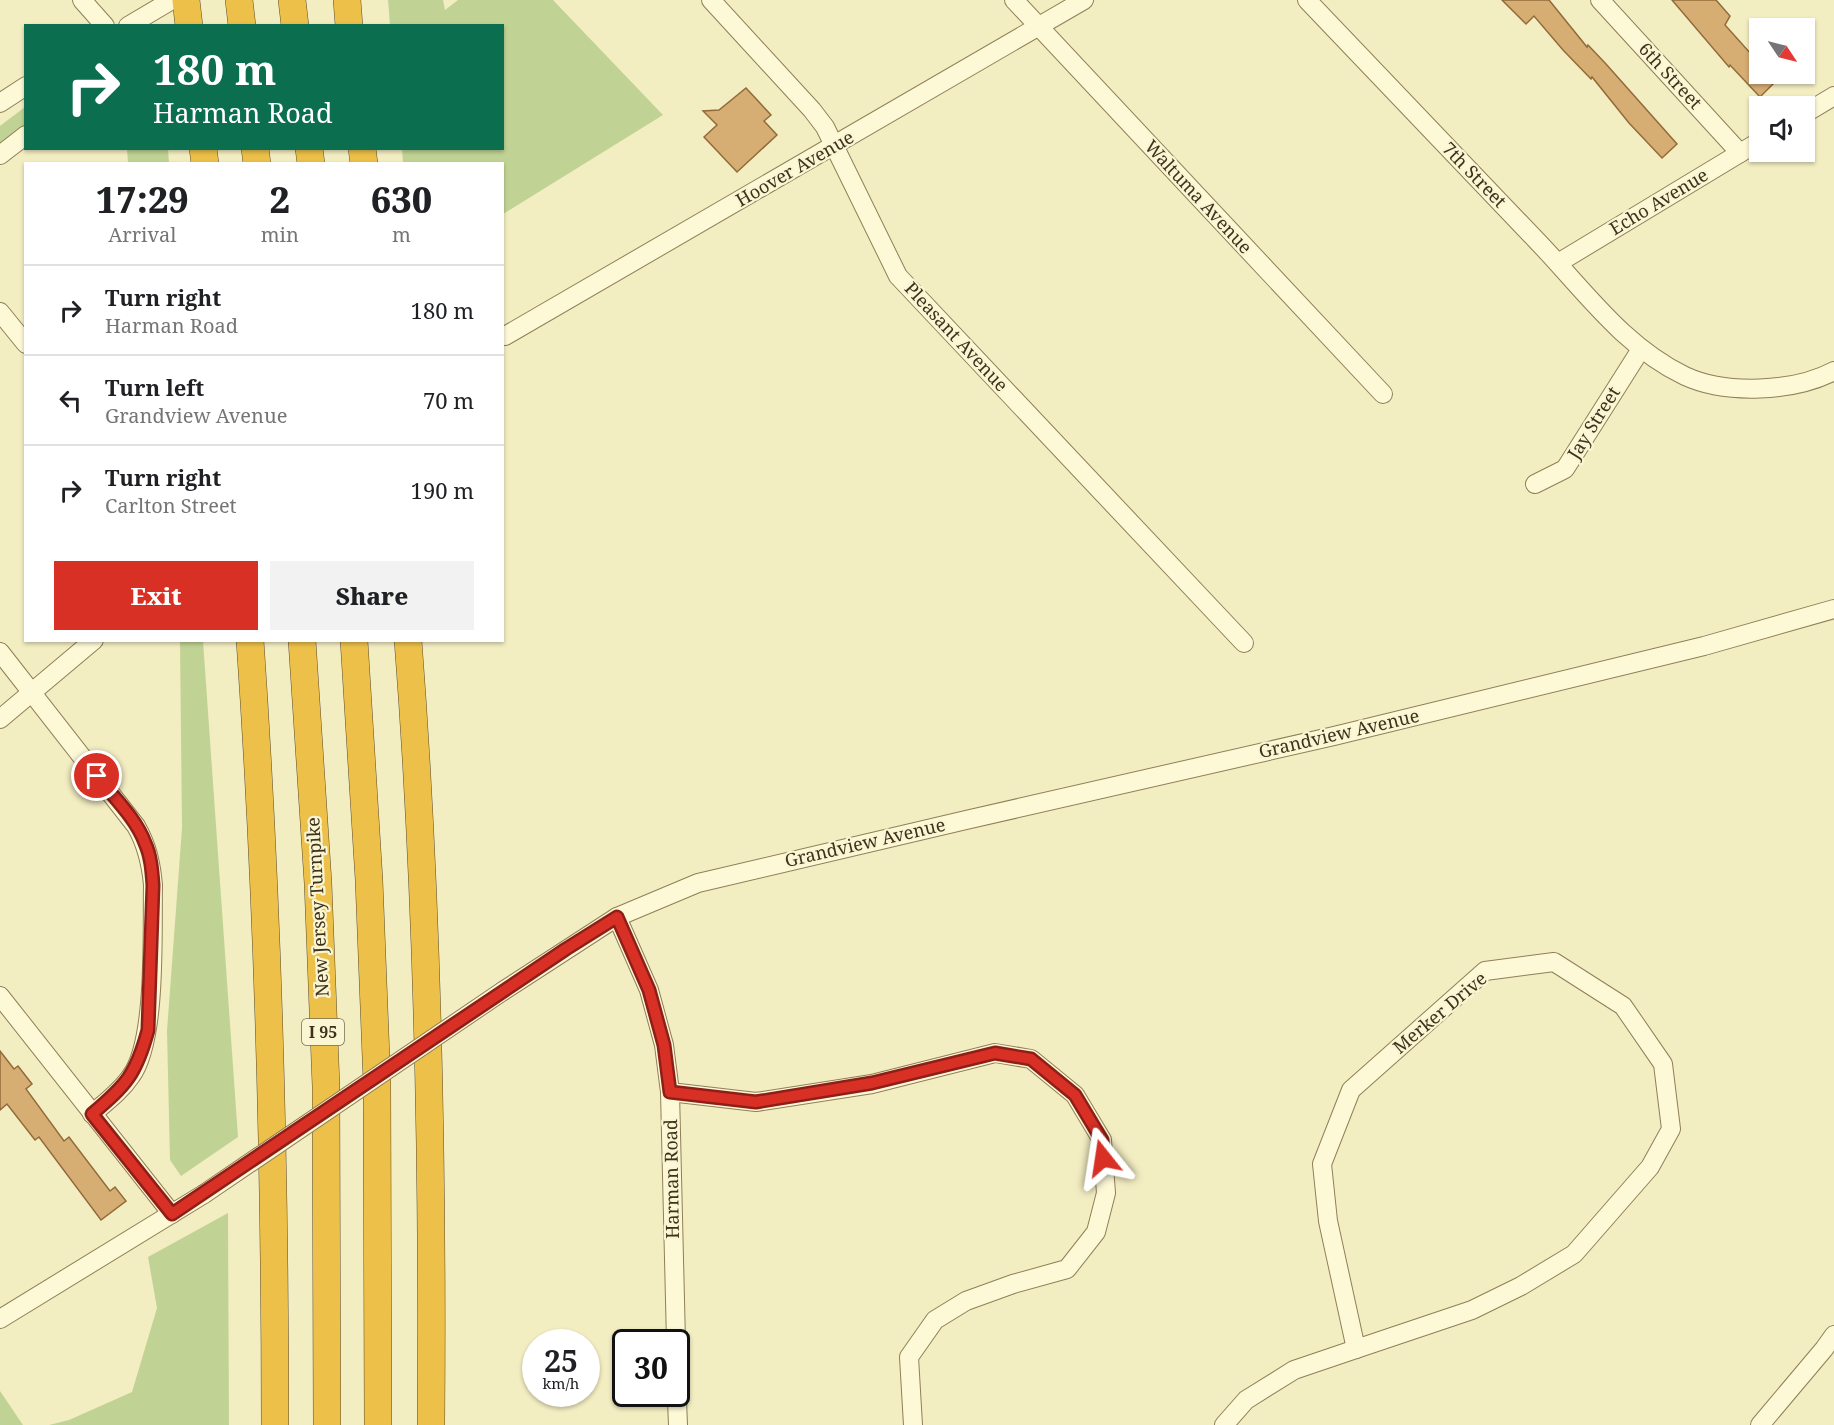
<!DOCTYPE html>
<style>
:root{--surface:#fff;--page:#f2f2f2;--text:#202124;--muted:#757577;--line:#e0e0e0;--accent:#d93025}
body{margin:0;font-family:"Noto Serif",serif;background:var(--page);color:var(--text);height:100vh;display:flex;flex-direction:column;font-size:22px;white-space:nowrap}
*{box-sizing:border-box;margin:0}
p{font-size:20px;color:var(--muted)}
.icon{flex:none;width:33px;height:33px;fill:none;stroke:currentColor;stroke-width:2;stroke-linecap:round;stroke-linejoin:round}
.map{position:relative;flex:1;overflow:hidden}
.drawer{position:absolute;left:24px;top:162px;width:480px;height:480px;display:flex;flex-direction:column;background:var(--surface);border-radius:0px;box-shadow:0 2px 4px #0004}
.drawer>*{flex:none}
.hud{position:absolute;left:24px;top:24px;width:480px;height:126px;border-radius:0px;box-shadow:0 2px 4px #0004;background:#0b6e4f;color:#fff;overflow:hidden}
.needle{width:39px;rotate:125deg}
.buttons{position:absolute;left:1749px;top:18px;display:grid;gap:12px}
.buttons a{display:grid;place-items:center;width:66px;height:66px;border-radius:0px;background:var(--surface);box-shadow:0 2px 4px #0004;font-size:30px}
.speed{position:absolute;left:522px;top:1329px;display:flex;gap:12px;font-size:30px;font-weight:700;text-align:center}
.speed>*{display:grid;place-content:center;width:78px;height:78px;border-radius:50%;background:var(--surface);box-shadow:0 2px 4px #0004;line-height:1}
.speed small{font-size:15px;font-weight:400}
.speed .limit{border:3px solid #111;border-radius:9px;background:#fff;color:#111}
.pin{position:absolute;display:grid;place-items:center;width:51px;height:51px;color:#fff;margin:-26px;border:3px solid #fff;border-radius:50%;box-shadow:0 2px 6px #0007}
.me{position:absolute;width:66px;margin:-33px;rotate:345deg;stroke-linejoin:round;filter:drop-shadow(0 0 4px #0008)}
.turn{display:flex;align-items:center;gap:21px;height:126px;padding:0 30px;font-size:27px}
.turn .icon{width:78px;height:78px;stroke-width:2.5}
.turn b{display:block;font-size:42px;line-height:51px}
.eta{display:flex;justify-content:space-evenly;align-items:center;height:102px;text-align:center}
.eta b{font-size:36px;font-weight:800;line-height:42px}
.cta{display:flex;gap:12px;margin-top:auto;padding:12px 30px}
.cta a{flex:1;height:69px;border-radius:0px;background:var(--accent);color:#fff;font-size:24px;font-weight:800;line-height:69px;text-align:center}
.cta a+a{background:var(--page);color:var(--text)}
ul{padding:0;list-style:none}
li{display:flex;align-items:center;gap:18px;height:90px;padding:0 30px;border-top:2px solid var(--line)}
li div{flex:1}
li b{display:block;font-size:22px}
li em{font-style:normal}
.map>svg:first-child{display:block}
.green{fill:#c1d394}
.building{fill:#d6ad73;stroke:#926b39;stroke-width:1.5}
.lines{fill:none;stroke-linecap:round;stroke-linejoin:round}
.minor-casing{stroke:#907f56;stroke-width:20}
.highway-casing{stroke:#5d4b2b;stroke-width:28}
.minor{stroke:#fdf8d6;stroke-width:18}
.highway{stroke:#ecc049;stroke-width:27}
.minor-bridge-casing{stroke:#907f56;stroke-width:20;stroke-linecap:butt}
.minor-bridge{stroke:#fdf8d6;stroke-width:18}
.route-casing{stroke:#8d1f18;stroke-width:15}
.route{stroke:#d93025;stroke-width:10}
.labels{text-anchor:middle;stroke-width:4.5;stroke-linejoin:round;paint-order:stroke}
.shield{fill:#faf5d2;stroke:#766c53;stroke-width:1.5}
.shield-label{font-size:16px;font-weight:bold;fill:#3e321c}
.street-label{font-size:18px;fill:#3e321c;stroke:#faf5d2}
</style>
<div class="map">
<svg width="1834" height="1425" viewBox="0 0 1834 1425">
<rect width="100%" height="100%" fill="#f3edc2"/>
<g class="green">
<polygon points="388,0 443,0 445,10 458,0 553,0 663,115 503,214 502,164 403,163 402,149 502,148 502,26 390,25"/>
<polygon points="25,107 25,126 0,146 0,126"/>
<polygon points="127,149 168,149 169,163 128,163"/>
<polygon points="180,641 203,641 238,1137 181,1176 170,1160 167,1031 182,828"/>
<polygon points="228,1213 229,1425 49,1425 69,1420 132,1392 157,1308 148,1257"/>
<polygon points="0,1391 23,1425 0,1425"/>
</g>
<g class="building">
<polygon points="1502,0 1549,0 1587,47 1588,45 1606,64 1677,144 1662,158 1629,123 1592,77 1591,79 1563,50 1534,16 1526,24"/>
<polygon points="1672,0 1716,0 1730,16 1725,25 1760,64 1760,74 1768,74 1775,82 1760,97 1730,65 1729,67"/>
<polygon points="746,88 771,115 764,121 777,135 737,172 704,137 717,125 703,111 719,110"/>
<polygon points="0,1051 14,1069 18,1066 32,1084 26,1089 64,1141 69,1137 110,1191 115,1187 126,1201 101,1220 39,1137 35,1140 7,1104 0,1110"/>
</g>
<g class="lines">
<defs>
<g id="minor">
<polyline points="82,0 105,26"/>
<polyline points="711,0 812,110 825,127 898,276 1244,643"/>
<polyline points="1014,0 1383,394"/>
<path d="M1307 0C1384 81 1461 162 1538 242 1584 290 1623 346 1685 376 1726 395 1794 392 1834 371"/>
<polyline points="1600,0 1740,153"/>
<polyline points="128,26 172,0"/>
<polyline points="0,103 26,86"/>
<polyline points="1804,114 1834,96"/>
<polyline points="0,155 26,135"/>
<polyline points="1558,263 1760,141"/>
<polyline points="0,312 26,344"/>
<polyline points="505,336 1084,0"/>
<polyline points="1535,484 1565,469 1641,349"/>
<path d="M0 652 136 826C147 845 151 863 153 885 152 931 157 1041 131 1076 121 1091 106 1102 92 1114"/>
<polyline points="0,719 94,640"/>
<polyline points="617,917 649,990 664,1045 670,1092 676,1342"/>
<polygon points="1554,962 1623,1006 1663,1064 1671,1129 1650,1167 1574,1254 1521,1286 1472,1310 1356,1349 1328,1221 1322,1164 1351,1090 1485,971"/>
<polyline points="503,991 617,917 698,883 966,820 1334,736 1704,646 1834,609"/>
<polyline points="0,996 172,1214"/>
<polyline points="670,1092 756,1102 872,1084 995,1053 1031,1059 1075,1095 1102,1140 1106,1193 1096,1232 1067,1269 1013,1284 966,1301 935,1320 909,1357 913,1425"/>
<polyline points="0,1319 204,1194"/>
<polyline points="676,1376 678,1425"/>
<polyline points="1224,1425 1246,1400 1294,1370 1356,1349"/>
<polyline points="1760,1425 1824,1349 1834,1335"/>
</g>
<g id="highway">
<polyline points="186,0 189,26"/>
<polyline points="239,0 242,26"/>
<polyline points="292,0 295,26"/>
<polyline points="347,0 349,26"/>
<polyline points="203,148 205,164"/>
<polyline points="255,148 257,164"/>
<polyline points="309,148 311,164"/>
<polyline points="362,148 364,164"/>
<path d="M250 640C268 902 275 1163 275 1425"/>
<polyline points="302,640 318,883 326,1086 327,1425"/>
<polyline points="354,640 369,880 377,1083 378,1425"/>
<path d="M408 640C428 901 433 1163 431 1425"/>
</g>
</defs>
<use href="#minor" class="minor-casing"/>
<use href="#highway" class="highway-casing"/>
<use href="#minor" class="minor"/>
<use href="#highway" class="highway"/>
<defs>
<polyline id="minor-bridge" points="204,1194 503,991"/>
</defs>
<use href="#minor-bridge" class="minor-bridge-casing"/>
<use href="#minor-bridge" class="minor-bridge"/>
</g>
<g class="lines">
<defs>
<path id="route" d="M97 776C113 797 136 818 145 843 151 856 152 871 153 885L148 1030C136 1075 126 1085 92 1114L172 1214 566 949 617 917 649 990 664 1045 670 1092 756 1102 872 1083 995 1053 1031 1059 1075 1095 1102 1140 1103 1158"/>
</defs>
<use href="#route" class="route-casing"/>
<use href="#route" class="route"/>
</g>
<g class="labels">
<rect class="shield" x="302" y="1019" width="42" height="26" rx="4.5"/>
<g class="shield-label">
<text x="323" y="1038">I 95</text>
</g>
<g class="street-label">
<text transform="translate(1670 76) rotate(47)" y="6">6th Street</text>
<text transform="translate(795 169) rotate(-30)" y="6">Hoover Avenue</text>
<text transform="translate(1474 175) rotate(46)" y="6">7th Street</text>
<text transform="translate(1198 197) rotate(47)" y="6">Waltuma Avenue</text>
<text transform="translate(1659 202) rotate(-31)" y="6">Echo Avenue</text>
<text transform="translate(956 337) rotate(47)" y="6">Pleasant Avenue</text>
<text transform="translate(1594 423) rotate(-58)" y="6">Jay Street</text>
<text transform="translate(1339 734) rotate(-13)" y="6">Grandview Avenue</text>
<text transform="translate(865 843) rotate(-13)" y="6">Grandview Avenue</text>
<text transform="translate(318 907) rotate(-93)" y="6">New Jersey Turnpike</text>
<text transform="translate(1440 1013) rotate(-40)" y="6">Merker Drive</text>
<text transform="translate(672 1179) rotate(-91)" y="6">Harman Road</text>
</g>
</g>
</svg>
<div class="buttons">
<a><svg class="needle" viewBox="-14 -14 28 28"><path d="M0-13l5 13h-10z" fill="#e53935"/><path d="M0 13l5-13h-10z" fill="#757577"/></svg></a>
<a><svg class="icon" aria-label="sound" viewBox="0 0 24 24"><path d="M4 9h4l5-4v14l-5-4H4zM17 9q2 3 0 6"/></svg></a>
</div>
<div class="speed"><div>25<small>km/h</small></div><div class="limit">30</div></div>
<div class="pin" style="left:97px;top:776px;background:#d93025"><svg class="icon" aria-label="arrive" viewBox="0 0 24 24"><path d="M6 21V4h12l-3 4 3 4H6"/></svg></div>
<svg class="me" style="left:1103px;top:1158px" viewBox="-20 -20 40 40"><path d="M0-17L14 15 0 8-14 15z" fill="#d93025" stroke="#fff" stroke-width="4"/></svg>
<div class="hud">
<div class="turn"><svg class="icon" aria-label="right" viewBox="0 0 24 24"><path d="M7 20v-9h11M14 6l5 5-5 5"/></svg><div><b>180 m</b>Harman Road</div></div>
</div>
<section class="drawer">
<div class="eta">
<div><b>17:29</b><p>Arrival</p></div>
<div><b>2</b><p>min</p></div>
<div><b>630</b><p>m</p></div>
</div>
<ul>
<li><svg class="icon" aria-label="right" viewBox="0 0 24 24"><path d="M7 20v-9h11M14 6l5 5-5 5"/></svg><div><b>Turn right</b><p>Harman Road</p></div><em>180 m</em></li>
<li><svg class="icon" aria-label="left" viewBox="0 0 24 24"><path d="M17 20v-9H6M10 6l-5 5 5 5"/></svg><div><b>Turn left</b><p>Grandview Avenue</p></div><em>70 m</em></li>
<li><svg class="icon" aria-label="right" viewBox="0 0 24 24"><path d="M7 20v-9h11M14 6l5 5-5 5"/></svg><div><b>Turn right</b><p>Carlton Street</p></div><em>190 m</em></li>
</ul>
<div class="cta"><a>Exit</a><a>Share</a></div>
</section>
</div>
